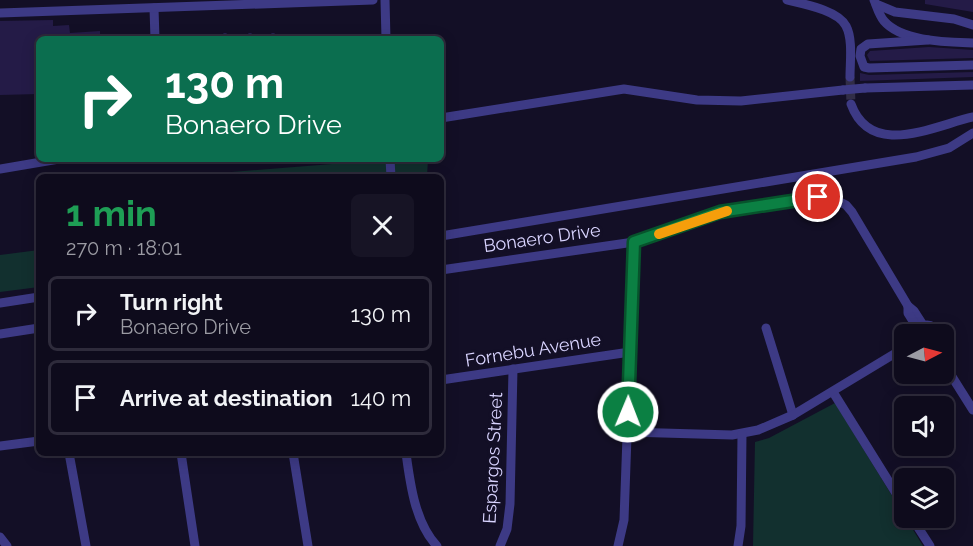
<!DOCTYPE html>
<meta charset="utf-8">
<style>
:root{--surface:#0e0b1c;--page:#171425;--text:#f1f3f6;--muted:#9b9ba3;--line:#2e2b3b}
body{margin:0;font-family:Raleway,sans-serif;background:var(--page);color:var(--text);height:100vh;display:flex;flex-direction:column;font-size:22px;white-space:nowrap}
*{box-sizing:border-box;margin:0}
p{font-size:20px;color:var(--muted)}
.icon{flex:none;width:33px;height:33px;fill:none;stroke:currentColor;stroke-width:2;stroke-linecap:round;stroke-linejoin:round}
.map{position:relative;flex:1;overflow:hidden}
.side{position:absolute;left:36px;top:174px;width:408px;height:282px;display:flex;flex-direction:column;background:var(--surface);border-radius:9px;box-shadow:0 3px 15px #0003,0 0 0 2px var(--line)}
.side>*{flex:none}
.top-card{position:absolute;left:36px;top:36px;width:408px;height:126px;border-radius:9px;box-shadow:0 3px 15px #0003,0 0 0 2px var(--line);background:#0b6e4f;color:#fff;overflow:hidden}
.needle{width:39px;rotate:84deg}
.fabs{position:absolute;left:894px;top:324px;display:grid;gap:12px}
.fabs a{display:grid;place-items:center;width:60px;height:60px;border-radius:9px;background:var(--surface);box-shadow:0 3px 15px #0003,0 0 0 2px var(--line);font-size:30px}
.pin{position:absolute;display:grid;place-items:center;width:51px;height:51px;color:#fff;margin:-26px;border:3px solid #fff;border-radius:50%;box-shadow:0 2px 6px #0007}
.me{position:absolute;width:66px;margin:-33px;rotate:1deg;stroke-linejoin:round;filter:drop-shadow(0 0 4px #0008)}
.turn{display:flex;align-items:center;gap:21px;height:126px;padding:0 30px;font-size:27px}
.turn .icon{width:78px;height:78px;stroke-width:2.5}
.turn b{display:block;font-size:42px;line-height:51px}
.round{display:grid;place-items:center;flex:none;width:63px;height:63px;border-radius:9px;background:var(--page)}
.overview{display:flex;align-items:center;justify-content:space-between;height:102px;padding:0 30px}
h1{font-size:36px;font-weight:700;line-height:45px;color:#1e9e55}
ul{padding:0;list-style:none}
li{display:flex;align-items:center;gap:18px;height:75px;margin:0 12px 9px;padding:0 18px;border:3px solid var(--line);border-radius:9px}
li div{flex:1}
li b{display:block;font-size:22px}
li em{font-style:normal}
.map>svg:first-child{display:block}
.green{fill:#12302f}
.building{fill:#241b47}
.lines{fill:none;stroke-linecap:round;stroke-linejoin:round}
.minor-tunnel{stroke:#312d47;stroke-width:9;stroke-dasharray:9 4.5;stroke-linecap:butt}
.minor{stroke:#3d3a85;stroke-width:9}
.minor-bridge{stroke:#3d3a85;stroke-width:9}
.route-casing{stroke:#07532c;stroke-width:15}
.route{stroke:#0b8043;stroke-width:10}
.slow{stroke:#f59e0b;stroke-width:10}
.labels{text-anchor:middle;stroke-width:6;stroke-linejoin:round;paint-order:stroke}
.street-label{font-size:18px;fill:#d9d4ff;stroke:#130f26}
</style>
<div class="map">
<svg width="973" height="546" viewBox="0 0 973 546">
<rect width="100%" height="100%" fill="#130f26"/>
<g class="green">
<polygon points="394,159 428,159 427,177 204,177 207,174"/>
<polygon points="39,250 39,287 0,292 0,255"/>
<polygon points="835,403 923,546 753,546 755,442 769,438"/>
</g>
<g class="building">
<polygon points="925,0 973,0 973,12 925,4"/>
<polygon points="53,20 53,26 69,25 70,33 100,31 100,39 39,39 39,94 0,95 0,21"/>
<polygon points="929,47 973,50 973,58 870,61 867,55 870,51"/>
<polygon points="973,72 973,77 860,81 860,73 869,75"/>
</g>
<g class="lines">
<polyline class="minor-tunnel" points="850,77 851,104"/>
<g class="minor">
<polyline points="385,0 386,39"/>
<path d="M787 0C803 4 838 10 846 26 853 39 850 62 850 77"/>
<path d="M874 0C877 7 879 15 884 21 902 42 948 42 973 43"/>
<polyline points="876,4 895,12 954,19 973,25"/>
<polyline points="154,8 155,39"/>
<polyline points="0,13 373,0"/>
<polyline points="225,38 225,39"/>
<polyline points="250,38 250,39"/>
<polyline points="273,38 273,39"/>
<polyline points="928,40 868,44 861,49 860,56 864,67 869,68 973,65"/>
<polyline points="865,88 973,85"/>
<path d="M851 104C871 159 933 126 973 117"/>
<polyline points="441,118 624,89 697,100 741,101 843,90"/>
<polyline points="390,159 391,177"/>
<polyline points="0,169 59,159"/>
<polyline points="441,236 916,157 949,148 973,133"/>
<polyline points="441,270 634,242 720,212 800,198 830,197 846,205 852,212 908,306 914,311 923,325"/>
<polyline points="0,303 39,297"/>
<polyline points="908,306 908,313 918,329"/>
<polyline points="766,328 793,415"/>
<polyline points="0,334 39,328"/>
<path d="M916 334C920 322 934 322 938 334"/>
<polyline points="944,364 973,410"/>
<polyline points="441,380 630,352"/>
<polyline points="833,392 904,506"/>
<polyline points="628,432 732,435 758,430 793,415 904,348"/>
<polyline points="0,446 39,441"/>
<polyline points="69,453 86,546"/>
<polyline points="181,453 195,546"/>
<polyline points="293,453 308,546"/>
<path d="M406 453C410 483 415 523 437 546"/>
<polyline points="912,518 930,546"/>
<polyline points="0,537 7,546"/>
<polyline points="500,546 507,529 510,504 513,369"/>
<polyline points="618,546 624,520 634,242"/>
<polyline points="738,546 741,526 742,434"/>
</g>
<polyline class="minor-bridge" points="843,90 865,88"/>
</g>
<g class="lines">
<defs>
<polyline id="route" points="628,412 634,242 720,212 818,197"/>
</defs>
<use href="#route" class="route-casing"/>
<use href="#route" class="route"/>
<polyline class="slow" points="659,234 727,211"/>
</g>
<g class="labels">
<g class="street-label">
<text transform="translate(542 238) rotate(-8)" y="6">Bonaero Drive</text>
<text transform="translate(533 350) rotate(-9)" y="6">Fornebu Avenue</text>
<text transform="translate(493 458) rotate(-87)" y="6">Espargos Street</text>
</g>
</g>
</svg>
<div class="fabs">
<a><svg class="needle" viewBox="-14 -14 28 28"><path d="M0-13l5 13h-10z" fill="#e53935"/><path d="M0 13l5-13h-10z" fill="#9b9ba3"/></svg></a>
<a><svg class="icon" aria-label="sound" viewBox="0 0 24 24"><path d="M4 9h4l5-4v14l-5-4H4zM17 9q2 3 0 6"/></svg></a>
<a><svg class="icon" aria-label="layers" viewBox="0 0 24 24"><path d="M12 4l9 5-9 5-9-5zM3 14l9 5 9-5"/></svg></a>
</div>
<div class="pin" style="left:818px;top:197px;background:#d93025"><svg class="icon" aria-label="arrive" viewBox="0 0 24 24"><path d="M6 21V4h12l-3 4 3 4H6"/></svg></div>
<svg class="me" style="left:628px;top:412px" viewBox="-20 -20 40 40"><circle r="17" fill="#0b8043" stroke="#fff" stroke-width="3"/><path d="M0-11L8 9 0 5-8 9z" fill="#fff"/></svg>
<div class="top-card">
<div class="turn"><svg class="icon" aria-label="right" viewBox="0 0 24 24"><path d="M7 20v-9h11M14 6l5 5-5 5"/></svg><div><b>130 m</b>Bonaero Drive</div></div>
</div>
<section class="side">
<div class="overview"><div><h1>1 min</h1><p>270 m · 18:01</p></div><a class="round"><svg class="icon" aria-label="close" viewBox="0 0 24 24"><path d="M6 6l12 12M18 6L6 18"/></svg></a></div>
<ul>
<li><svg class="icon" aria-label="right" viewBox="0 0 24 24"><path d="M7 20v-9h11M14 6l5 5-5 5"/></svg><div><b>Turn right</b><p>Bonaero Drive</p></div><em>130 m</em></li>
<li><svg class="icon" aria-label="arrive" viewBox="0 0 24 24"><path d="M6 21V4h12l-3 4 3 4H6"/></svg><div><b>Arrive at destination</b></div><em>140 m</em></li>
</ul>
</section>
</div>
